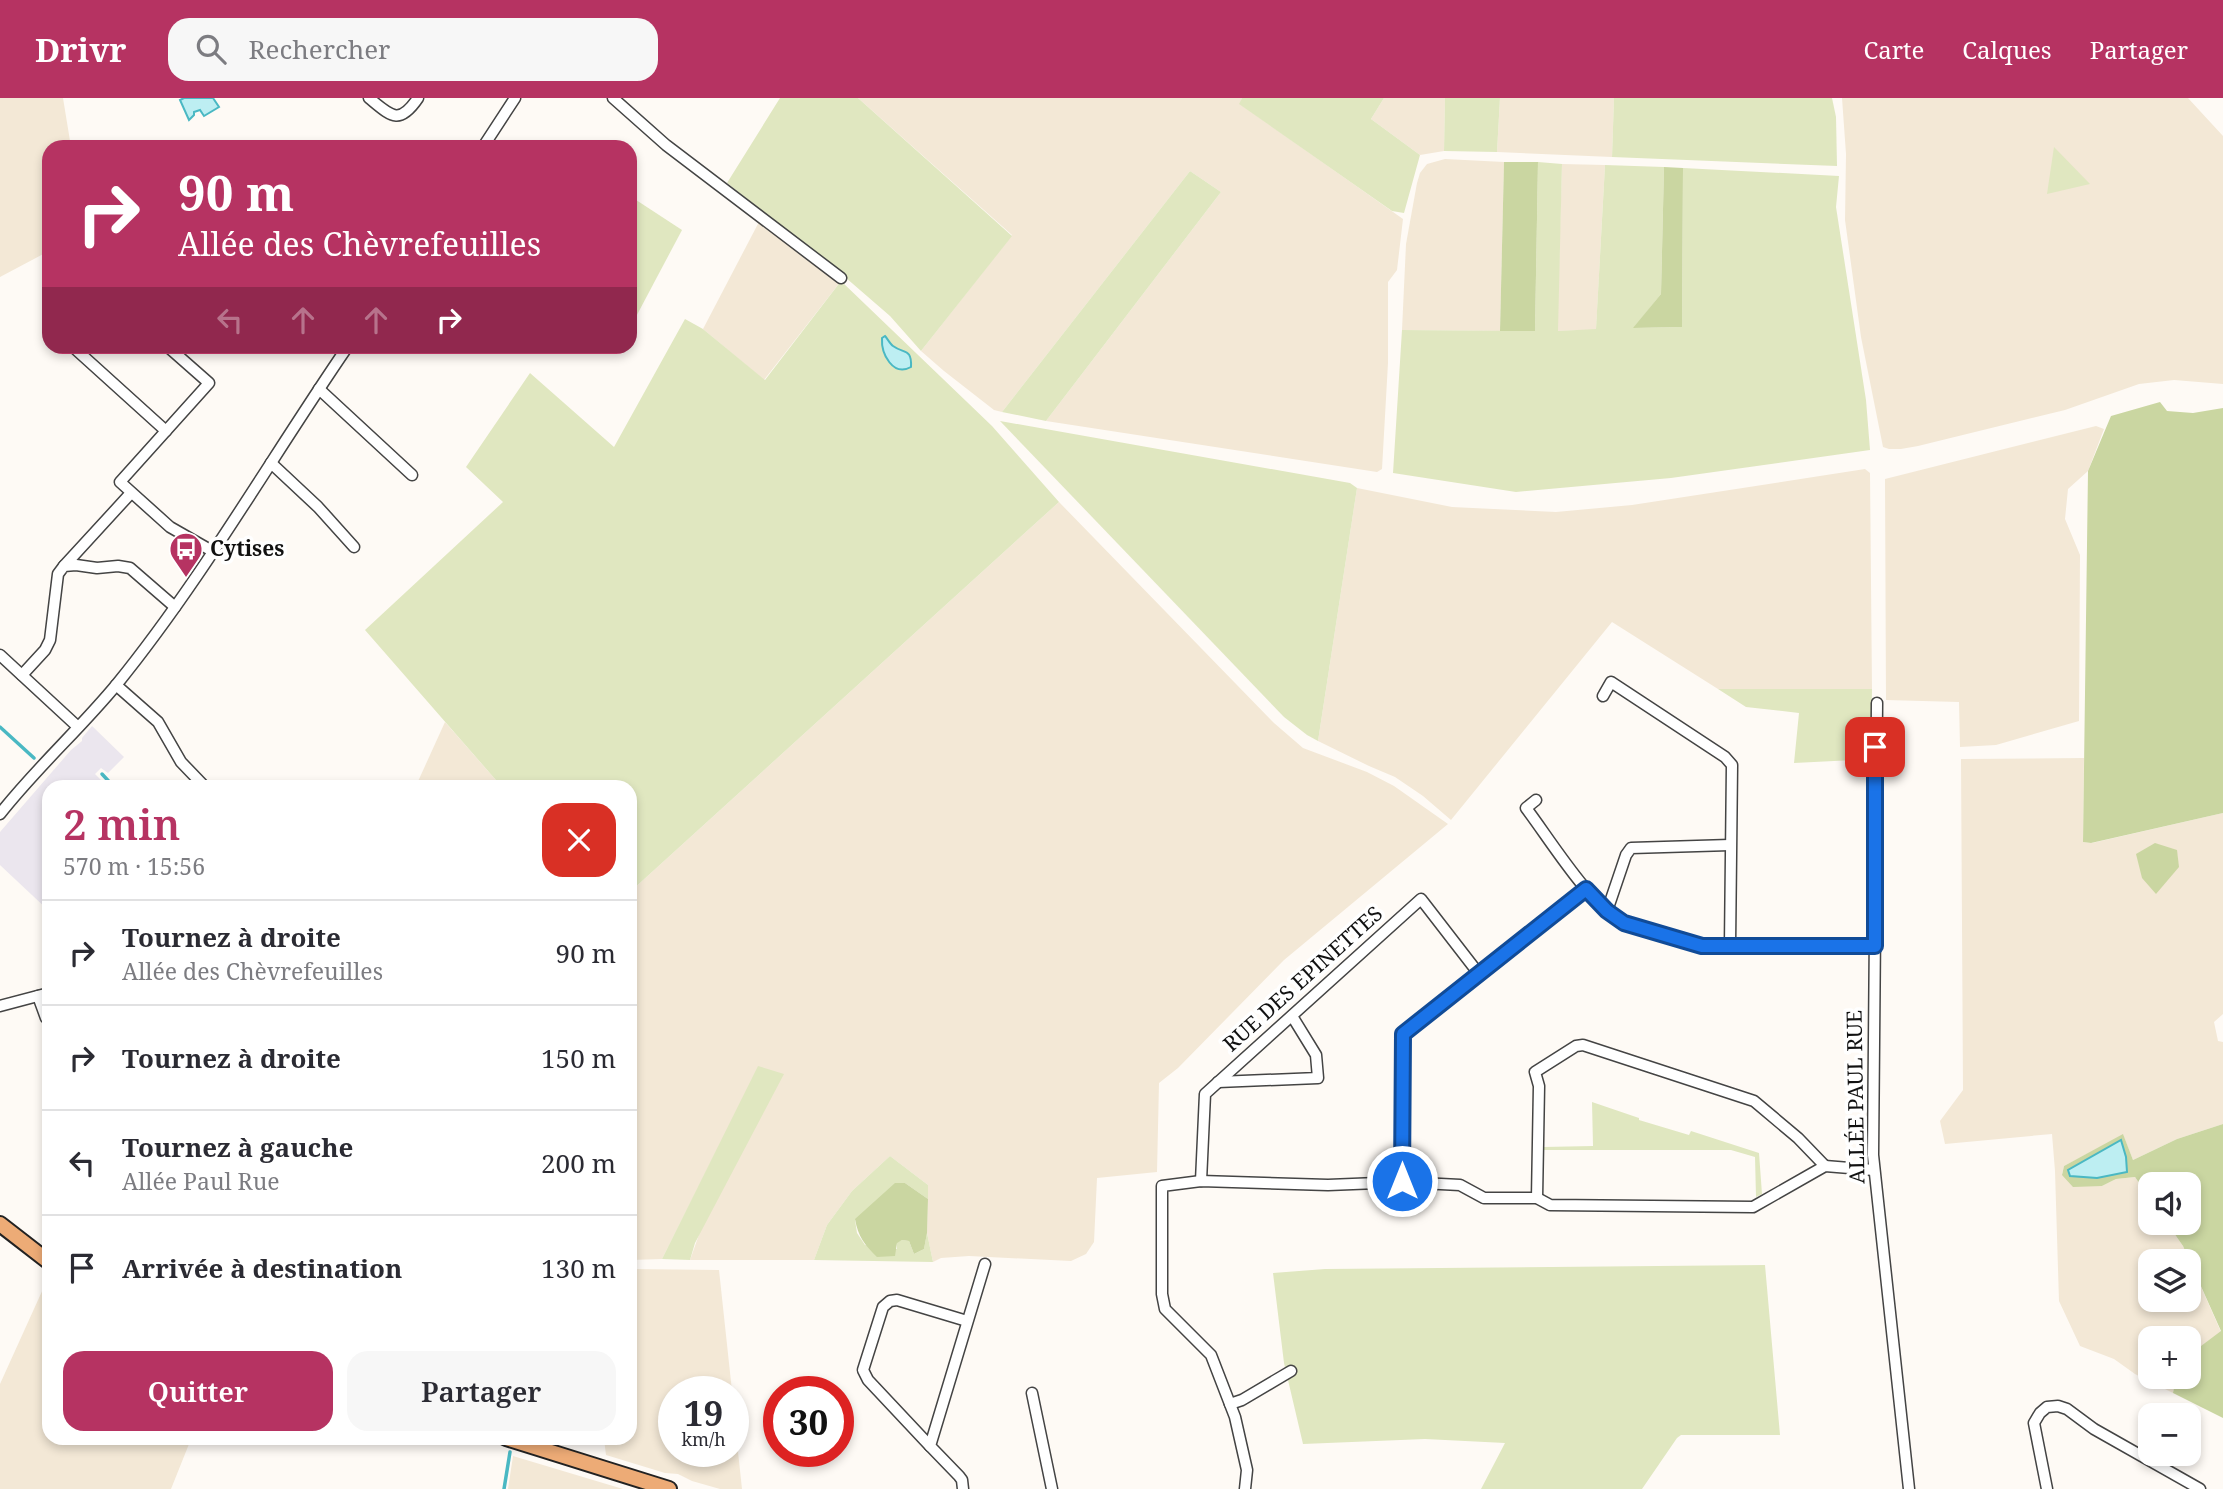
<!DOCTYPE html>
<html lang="fr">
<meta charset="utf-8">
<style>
:root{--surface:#fff;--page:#f7f7f7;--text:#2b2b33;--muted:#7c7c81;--line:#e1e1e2;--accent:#b63362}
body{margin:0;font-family:"Noto Serif",serif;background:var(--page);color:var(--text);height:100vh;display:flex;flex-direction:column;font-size:26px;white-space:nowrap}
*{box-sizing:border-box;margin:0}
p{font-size:23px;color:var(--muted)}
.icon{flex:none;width:38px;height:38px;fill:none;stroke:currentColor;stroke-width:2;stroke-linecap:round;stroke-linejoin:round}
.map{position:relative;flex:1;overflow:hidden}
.sheet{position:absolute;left:42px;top:682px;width:595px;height:665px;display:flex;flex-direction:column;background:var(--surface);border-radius:21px;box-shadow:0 4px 10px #0003}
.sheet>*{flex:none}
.guide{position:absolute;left:42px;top:42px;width:595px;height:214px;border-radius:21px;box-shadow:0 4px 10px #0003;background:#b63362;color:#fff;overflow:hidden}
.fabs{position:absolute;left:2138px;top:1074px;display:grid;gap:14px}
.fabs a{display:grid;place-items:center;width:63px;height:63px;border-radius:14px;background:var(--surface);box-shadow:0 4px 10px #0003;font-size:35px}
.speed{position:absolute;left:658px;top:1278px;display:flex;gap:14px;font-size:35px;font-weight:700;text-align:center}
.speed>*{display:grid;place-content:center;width:91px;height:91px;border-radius:50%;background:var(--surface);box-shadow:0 4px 10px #0003;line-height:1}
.speed small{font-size:18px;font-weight:400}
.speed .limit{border:10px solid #d22;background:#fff;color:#111}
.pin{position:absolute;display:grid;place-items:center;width:60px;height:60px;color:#fff;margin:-30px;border-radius:14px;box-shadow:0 4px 10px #0006}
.me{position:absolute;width:77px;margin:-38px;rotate:0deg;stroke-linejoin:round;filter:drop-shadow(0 0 5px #0008)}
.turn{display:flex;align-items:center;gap:24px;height:147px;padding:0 21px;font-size:32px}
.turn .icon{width:91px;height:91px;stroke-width:2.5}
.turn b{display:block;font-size:49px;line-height:60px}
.lanes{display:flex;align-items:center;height:66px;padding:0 21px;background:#0003;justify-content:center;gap:35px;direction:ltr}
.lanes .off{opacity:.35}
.round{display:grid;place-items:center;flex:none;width:74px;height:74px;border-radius:21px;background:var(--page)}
.head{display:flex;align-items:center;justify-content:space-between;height:119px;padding:0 21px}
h1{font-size:42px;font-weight:600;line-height:52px;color:var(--accent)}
.action{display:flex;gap:14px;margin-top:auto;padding:14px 21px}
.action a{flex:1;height:80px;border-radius:21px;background:var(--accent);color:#fff;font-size:28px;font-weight:600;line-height:80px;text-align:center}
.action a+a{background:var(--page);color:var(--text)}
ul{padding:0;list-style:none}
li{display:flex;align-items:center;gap:21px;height:105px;padding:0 21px;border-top:2px solid var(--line)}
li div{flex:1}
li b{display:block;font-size:26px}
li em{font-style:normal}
header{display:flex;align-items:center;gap:42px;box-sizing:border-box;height:98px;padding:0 35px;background:var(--accent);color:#fff}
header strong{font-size:33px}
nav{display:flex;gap:38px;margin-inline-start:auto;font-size:24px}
.search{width:490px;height:63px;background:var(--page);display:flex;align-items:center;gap:18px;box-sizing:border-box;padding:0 24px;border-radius:21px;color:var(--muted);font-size:26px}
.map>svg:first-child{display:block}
.industrial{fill:#ebe6ee}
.farmland{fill:#f3e8d6;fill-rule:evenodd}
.green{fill:#e0e7c0}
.forest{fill:#cad6a1}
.water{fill:#bdeef2;stroke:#4ab8c3;stroke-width:2}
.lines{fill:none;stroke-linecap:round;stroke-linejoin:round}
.stream{stroke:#4ab8c3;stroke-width:3.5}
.street-casing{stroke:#444;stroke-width:13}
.primary-casing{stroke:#222;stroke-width:18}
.street{stroke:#fff;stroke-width:10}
.primary{stroke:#edab76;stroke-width:14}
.route-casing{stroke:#114b97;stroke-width:18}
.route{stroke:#1a73e8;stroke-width:12}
.labels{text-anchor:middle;stroke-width:7;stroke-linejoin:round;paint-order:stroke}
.poi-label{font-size:21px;font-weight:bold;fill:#111;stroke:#fff;text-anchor:start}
.street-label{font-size:21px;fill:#111;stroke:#fff}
</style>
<header>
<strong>Drivr</strong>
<div class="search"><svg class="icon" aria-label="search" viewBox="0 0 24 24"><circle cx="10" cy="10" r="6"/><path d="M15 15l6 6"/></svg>Rechercher</div>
<nav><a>Carte</a><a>Calques</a><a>Partager</a></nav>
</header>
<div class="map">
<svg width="2223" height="1391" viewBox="0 0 2223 1391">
<rect width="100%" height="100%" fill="#fefaf5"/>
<polygon class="industrial" points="92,628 124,659 108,675 101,670 95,676 108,689 49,690 49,813 0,767 0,734 71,652 82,643 82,640"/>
<g class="farmland">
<polygon points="0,0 63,0 71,49 49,49 49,153 0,179"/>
<polygon points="858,0 1242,0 1240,6 1403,121 1397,172 1388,184 1388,265 1382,371 1377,374 1046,323 1221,94 1190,73 1002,314 994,312 944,273 921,253 1012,137"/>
<polygon points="1384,0 1445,0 1444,53 1420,57 1371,21"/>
<polygon points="1500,0 1614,0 1612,59 1497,54"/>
<polygon points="1842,0 2188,0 2223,38 2223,286 2174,282 2139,286 2065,312 1918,348 1901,351 1889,351 1883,349 1861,239 1845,122 1846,56"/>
<polygon points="1445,61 1504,64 1500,233 1402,232 1406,146 1417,85 1420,75 1427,66"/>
<polygon points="1562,66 1605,67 1596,232 1557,233"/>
<polygon points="760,122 841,183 764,282 703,231"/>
<polygon points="2096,328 2104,331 2088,373 2068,391 2065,421 2080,457 2079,623 1996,647 1960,649 1959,604 1886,602 1885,381"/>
<polygon points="1865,371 1870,375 1872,591 1718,591 1612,524 1451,722 1423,698 1395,679 1369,668 1318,643 1357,390 1452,409 1556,414 1632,407"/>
<polygon points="1059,404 1274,625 1303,650 1367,674 1394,688 1448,726 1284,862 1178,970 1159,985 1157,1074 1097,1080 1094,1144 1086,1156 1071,1163 969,1158 941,1160 933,1164 927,1135 928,1087 890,1058 852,1093 827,1127 814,1162 690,1162 759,968 662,1161 630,1162 630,794"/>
<polygon points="445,624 502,689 415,690"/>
<path d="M2084 660 2083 744 2092 745 2223 715V916L2214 924 2218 943 2223 944V1026L2177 1041 2133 1062 2123 1037 2064 1068 2062 1076 2102 1088 2116 1081 2135 1079 2151 1102V1125H2167L2183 1148 2221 1234 2189 1257V1241H2151V1279H2176L2173 1295 2135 1276 2114 1261 2080 1248 2059 1203 2055 1073 2052 1036 1945 1046 1940 1023 1963 992 1961 661ZM2151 1164H2189V1202H2151Z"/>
<polygon points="630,1171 719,1172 732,1293 674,1293 674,1353 733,1353 733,1307 742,1391 720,1391 692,1383 678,1376 665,1375 606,1357 604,1341 630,1340"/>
<polygon points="48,1180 49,1340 191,1341 171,1391 0,1391 0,1286"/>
<polygon points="513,1358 623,1391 508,1391"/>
</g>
<g class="green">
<polygon points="780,0 858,0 1012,138 921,253 890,218 838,173 727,85"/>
<polygon points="1242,0 1384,0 1371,21 1420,57 1404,115 1392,113 1239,6"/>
<polygon points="1445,0 1500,0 1497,54 1444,53"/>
<polygon points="1614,0 1832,0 1836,19 1837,68 1612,59"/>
<polygon points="2054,49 2090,86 2047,96"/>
<polygon points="1538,64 1562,66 1558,233 1596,231 1605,67 1664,69 1661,196 1634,230 1682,229 1683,70 1839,78 1836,109 1866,302 1870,352 1671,380 1516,394 1393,375 1402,232 1535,233"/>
<polygon points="1190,73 1221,94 1046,323 1002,314"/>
<polygon points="630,98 682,132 630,230"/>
<polygon points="841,183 992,328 1059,404 630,794 630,690 502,689 365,532 503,404 466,369 530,275 614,349 685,221 703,231 765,282"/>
<polygon points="1000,323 1350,385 1357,390 1318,643 1307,637 1284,619"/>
<polygon points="1718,591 1872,591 1871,649 1854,650 1854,662 1794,665 1799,615 1746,609"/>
<polygon points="758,968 784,976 695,1145 690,1162 662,1161"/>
<polygon points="1592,1004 1639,1020 1639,1022 1689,1037 1691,1033 1759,1055 1762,1096 1756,1099 1755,1059 1731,1052 1543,1052 1543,1049 1593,1048"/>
<polygon points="890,1058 928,1087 928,1101 905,1085 855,1122 857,1135 865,1147 897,1151 897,1144 902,1142 909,1143 914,1156 924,1151 927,1135 933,1164 814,1162 827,1127 852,1093"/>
<polygon points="1765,1167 1780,1337 1681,1337 1677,1340 1642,1391 1481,1391 1505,1345 1425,1341 1303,1346 1284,1265 1273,1175 1325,1171"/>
</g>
<g class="forest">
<polygon points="1504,64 1538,64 1535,233 1500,233"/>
<polygon points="1664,69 1683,70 1682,229 1633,230 1661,196"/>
<polygon points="2160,304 2167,313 2193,315 2223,310 2223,715 2091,745 2083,744 2088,373 2111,318"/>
<polygon points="2155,745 2177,752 2179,769 2156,796 2142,780 2136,756"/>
<polygon points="2223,1026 2223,1320 2173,1295 2176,1279 2189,1279 2189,1257 2221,1233 2183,1148 2167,1125 2189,1125 2189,1087 2151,1087 2151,1102 2135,1079 2116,1081 2102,1088 2073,1089 2062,1077 2064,1068 2123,1036 2133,1062 2177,1041"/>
<path d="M895 1085H905L928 1101 927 1135 924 1151 914 1156 909 1143 902 1142 897 1145 895 1158 877 1159C865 1147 858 1139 855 1121Z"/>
</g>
<g class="water">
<polygon points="184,0 213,0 219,9 204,18 200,12 194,14 194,17 189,22 180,2"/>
<path d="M885 238C887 240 890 246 893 248 904 256 912 250 911 269 893 279 881 256 882 240Z"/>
<polygon points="2121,1042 2126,1059 2127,1074 2097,1080 2070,1078 2068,1072"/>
</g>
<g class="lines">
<g class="stream">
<polyline points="0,629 34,660"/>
<polyline points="102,676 115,690"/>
<polyline points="504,1391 510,1354"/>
</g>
<defs>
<g id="street">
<path d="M369 0C391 18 399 28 418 0"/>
<polyline points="613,0 666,47 841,180"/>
<polyline points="483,49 515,0"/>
<polyline points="72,248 166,333"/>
<polyline points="167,248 209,285 120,384 170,429 212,453"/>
<polyline points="319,291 412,377"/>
<polyline points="271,365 318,409 354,449"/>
<polyline points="64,468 131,395"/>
<polyline points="0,557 78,629"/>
<polyline points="22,577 45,552 50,542 58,476 64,468 76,467 97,470 118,468 130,470 175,509"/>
<polyline points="116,587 158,624 181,664 206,690"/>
<polyline points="1603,598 1611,584 1725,659 1732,667 1730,847"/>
<polyline points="1877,605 1873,1057 1909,1391"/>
<path d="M1536 702 1526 710C1551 743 1589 806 1624 825L1701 848H1875"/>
<path d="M0 716C36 670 80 631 117 586 203 480 271 360 348 248"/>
<polyline points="1607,813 1626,757 1631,750 1730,747"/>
<polyline points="38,898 46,920 49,919"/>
<polyline points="0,908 49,895"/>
<polyline points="1218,984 1318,980 1316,957 1292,918"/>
<polyline points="1201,1083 1205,996 1421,801 1479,876"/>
<polyline points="1402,1084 1403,936 1586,791"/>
<polyline points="1537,1100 1539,988 1535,974 1576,948 1583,947 1754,1003 1798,1040 1825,1068"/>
<polyline points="1032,1295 1052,1391"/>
<polyline points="1230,1306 1242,1302 1291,1273"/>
<polyline points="930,1348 868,1282 863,1272 883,1209 890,1203 897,1202 967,1223"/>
<polyline points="963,1391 962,1382 959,1378 930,1348 985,1166"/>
<polyline points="1245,1391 1247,1372 1235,1319 1211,1257 1165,1211 1162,1196 1162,1088 1201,1083 1328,1087 1402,1084 1460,1087 1484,1100 1537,1100 1550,1107 1753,1109 1825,1068 1874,1072"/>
<polyline points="2047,1391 2034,1325 2040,1315 2047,1309 2058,1308 2067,1311 2094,1331 2200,1391"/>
</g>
<g id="primary">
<polyline points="0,1126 49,1164"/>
<polyline points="506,1340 669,1391"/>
</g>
</defs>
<use href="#street" class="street-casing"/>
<use href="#primary" class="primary-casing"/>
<use href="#street" class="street"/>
<use href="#primary" class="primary"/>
</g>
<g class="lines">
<defs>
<polyline id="route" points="1402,1083 1403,936 1586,791 1607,813 1624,825 1702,848 1875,848 1875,649"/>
</defs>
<use href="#route" class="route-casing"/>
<use href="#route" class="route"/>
</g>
<defs>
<symbol id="bus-pin" viewBox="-11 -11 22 30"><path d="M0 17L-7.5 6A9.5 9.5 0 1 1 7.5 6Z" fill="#b63362" stroke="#fff"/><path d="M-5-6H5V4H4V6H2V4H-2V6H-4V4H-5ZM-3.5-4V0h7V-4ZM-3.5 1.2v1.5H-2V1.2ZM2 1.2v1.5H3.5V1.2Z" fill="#fff"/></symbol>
</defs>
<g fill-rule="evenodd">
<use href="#bus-pin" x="167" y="432" width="38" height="52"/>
</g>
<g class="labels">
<g class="poi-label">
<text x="210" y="458">Cytises</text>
</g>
<g class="street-label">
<text transform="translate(1303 881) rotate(-42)" y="7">RUE DES EPINETTES</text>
<text transform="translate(1856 999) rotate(-91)" y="7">ALLÉE PAUL RUE</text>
</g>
</g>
</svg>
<div class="fabs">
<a><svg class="icon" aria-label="sound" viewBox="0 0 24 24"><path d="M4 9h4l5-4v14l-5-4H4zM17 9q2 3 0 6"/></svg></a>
<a><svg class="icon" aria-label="layers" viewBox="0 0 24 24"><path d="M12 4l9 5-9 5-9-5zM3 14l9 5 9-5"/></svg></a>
<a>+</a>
<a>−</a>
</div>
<div class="speed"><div>19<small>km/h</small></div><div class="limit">30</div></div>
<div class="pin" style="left:1875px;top:649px;background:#d93025"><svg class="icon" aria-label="arrive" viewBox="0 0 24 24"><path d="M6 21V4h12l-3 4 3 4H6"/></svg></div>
<svg class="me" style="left:1402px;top:1083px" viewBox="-20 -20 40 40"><circle r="17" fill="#1a73e8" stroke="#fff" stroke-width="3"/><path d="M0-11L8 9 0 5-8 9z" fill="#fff"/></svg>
<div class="guide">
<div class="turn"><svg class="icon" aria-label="right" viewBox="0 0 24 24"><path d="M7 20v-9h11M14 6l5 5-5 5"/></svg><div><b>90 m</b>Allée des Chèvrefeuilles</div></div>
<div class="lanes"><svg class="icon off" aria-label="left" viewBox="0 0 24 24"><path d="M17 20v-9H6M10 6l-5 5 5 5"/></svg><svg class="icon off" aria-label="ahead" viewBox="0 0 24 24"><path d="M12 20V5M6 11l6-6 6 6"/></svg><svg class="icon off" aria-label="ahead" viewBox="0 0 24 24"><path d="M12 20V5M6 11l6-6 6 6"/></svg><svg class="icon" aria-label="right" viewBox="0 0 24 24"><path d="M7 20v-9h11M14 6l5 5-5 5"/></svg></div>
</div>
<section class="sheet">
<div class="head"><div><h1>2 min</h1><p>570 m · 15:56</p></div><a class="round" style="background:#d93025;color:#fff"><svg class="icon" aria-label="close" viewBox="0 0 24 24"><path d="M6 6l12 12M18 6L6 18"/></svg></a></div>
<ul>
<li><svg class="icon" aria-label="right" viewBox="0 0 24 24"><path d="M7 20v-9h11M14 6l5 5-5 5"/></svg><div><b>Tournez à droite</b><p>Allée des Chèvrefeuilles</p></div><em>90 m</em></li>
<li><svg class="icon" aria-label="right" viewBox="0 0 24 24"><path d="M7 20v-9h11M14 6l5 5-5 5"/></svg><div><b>Tournez à droite</b></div><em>150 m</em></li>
<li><svg class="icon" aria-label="left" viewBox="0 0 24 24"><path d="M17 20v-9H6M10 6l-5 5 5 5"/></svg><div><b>Tournez à gauche</b><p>Allée Paul Rue</p></div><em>200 m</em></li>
<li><svg class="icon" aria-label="arrive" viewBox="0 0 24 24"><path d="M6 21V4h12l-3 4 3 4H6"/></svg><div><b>Arrivée à destination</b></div><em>130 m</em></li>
</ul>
<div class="action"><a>Quitter</a><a>Partager</a></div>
</section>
</div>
